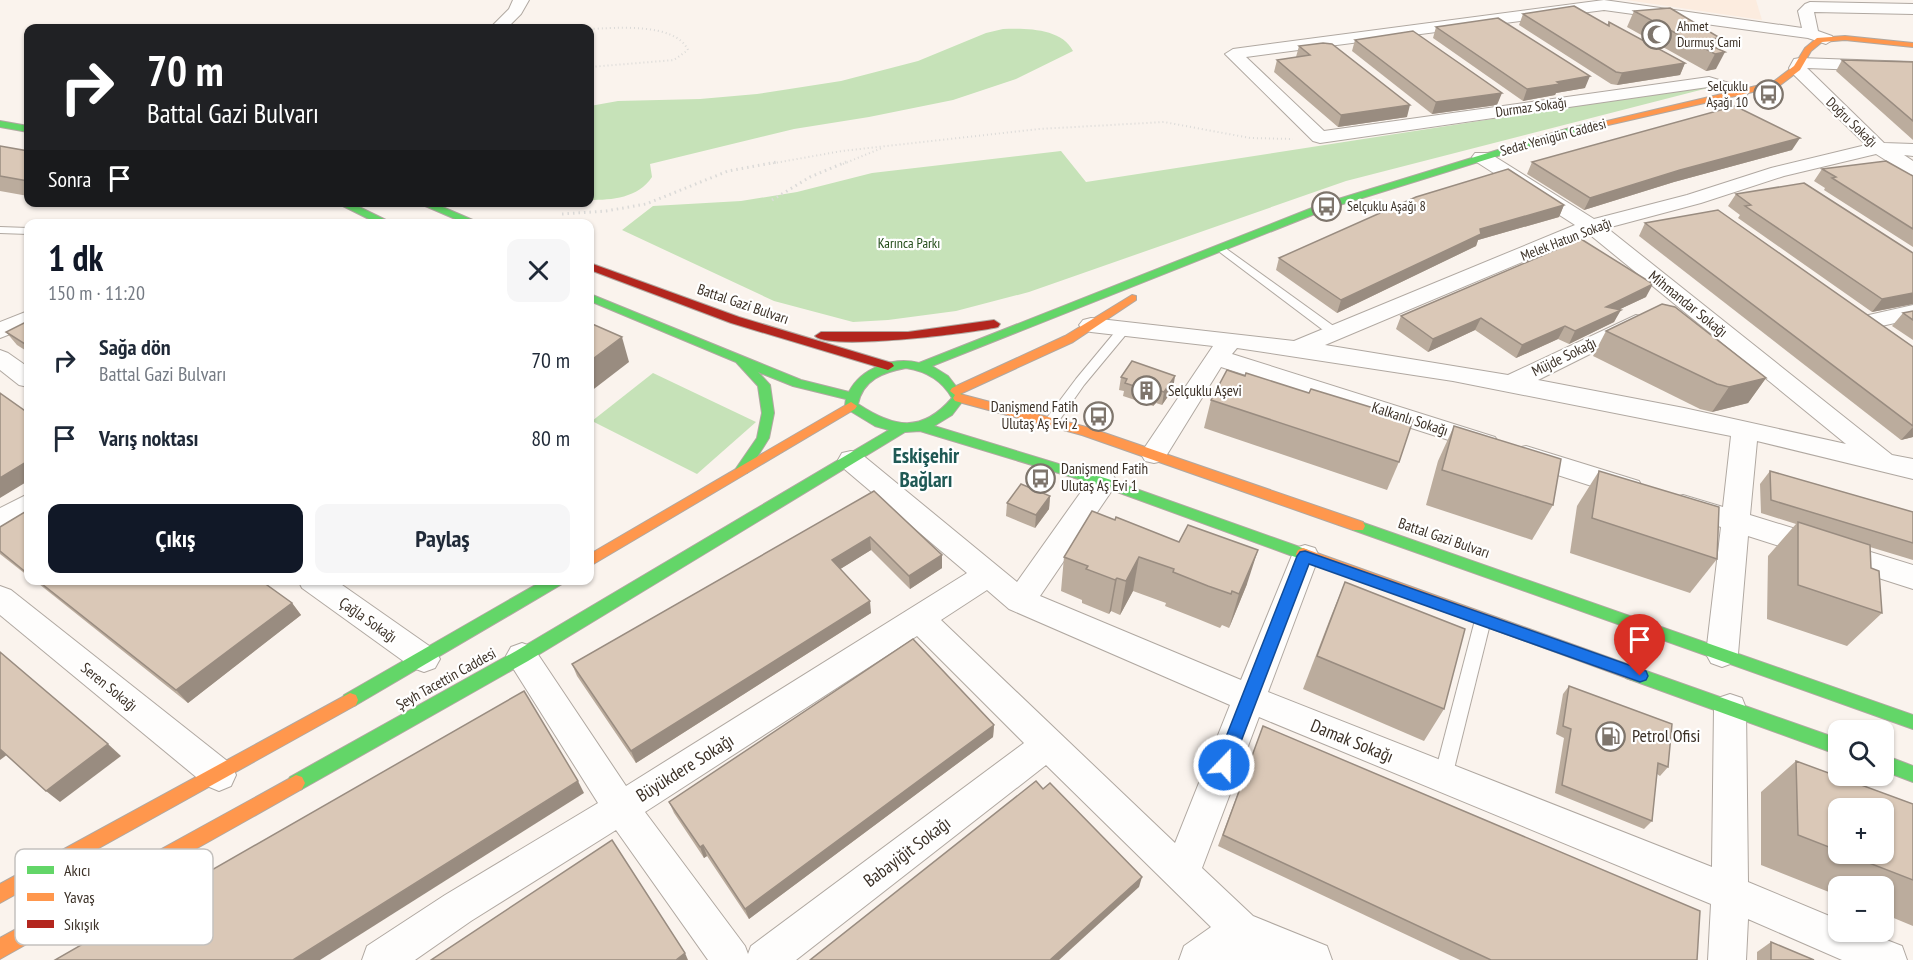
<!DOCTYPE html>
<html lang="tr">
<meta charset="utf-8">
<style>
:root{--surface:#fff;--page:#f6f6f7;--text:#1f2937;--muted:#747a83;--accent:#111827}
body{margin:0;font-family:"PT Sans Narrow",sans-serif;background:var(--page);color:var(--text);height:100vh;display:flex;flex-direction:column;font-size:22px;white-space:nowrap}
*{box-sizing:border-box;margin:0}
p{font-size:20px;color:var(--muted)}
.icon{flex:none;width:33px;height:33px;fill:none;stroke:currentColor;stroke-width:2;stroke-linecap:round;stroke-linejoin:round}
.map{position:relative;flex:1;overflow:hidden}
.sheet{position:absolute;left:24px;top:219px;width:570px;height:366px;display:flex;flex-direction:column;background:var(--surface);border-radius:12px;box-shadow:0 2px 4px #0004}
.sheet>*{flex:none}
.top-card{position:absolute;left:24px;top:24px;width:570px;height:183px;border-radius:12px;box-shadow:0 2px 4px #0004;background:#202124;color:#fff;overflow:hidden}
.buttons{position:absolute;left:1828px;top:720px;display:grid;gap:12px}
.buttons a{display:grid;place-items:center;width:66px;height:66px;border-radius:12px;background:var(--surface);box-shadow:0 2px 4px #0004;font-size:30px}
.pin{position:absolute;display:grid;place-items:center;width:51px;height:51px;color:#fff;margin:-62px -26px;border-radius:50% 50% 50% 0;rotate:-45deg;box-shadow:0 0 6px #0007}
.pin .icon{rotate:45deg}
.me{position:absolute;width:66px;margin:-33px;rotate:22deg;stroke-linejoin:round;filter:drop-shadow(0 0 4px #0008)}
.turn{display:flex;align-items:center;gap:21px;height:126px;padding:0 24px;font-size:27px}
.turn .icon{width:78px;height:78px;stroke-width:2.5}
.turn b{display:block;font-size:42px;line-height:51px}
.then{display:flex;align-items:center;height:57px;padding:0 24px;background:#0003;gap:12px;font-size:22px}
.round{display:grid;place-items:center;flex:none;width:63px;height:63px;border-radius:12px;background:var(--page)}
.head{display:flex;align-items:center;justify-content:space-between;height:102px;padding:0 24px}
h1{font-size:36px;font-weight:700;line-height:45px;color:var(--accent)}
.action{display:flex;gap:12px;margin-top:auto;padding:12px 24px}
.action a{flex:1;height:69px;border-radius:12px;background:var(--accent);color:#fff;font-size:24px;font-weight:700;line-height:69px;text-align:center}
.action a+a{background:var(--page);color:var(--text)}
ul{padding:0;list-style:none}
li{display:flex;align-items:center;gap:18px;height:78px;padding:0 24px}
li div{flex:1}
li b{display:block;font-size:22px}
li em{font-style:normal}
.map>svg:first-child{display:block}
.built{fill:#fcecdf}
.green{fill:#c6e2b8}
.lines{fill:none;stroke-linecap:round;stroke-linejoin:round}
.lane-casing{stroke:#b0a8a1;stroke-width:2}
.street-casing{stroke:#b0a8a1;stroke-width:2}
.fast-casing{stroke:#b0a8a1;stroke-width:2}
.slow-casing{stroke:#b0a8a1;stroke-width:2}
.jam-casing{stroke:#b0a8a1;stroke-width:2}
.path-far1{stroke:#dbdad8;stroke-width:2;stroke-dasharray:1 3;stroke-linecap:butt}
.path{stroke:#dbdad8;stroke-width:3;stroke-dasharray:1.5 4;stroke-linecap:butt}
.lane{fill:#fefdfc;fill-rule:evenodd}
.street{fill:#fefdfc;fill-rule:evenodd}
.fast{fill:#63d668;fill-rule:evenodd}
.slow{fill:#ff974d;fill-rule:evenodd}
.jam{fill:#b3261e;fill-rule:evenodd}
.wall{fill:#bbac9d;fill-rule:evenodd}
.shaded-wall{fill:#998c80}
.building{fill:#dac8b7;stroke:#998c80;stroke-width:1.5}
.route{fill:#1a73e8;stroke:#114b97;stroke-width:1.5}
.labels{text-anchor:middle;stroke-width:4.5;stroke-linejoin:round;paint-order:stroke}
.far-poi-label{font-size:14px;fill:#3c3127;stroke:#fff;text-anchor:start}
.far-street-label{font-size:14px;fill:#3c3127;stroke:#fff}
.far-park-label{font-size:14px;fill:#204a16;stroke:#fff}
.street-label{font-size:15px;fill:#3c3127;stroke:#fff}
.poi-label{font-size:15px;fill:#3c3127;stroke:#fff;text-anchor:start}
.near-poi-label{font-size:18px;fill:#3c3127;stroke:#fff;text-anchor:start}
.near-street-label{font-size:18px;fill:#3c3127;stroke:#fff}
.district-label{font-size:21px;font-weight:bold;fill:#1f5955;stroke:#fff}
.key{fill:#fff;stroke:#c4c1be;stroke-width:1.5}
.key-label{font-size:16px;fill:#3c3127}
</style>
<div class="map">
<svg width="1913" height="960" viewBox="0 0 1913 960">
<rect width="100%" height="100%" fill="#faf3ed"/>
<polygon class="built" points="1626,0 1756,0 1762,20"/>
<g class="green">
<path d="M1003 29C1025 28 1062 28 1073 51L1016 79 953 100 869 117 794 129 650 164 652 177C638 198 612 200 590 200V106L618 101 700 99 757 94 841 81 918 61 986 33Z"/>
<polygon points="1698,87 1712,87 1346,181 1029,292 956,311 888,320 853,322 774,301 622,230 653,206 741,201 797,192 872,173 1061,151 1086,182"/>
<polygon points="653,373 756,422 697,474 592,421"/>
</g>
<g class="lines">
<defs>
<g id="lane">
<polygon points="0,227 28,228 28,234 0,233"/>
<polygon points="1221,245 1339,330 1341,333 1339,336 1331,336 1217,250 1216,248"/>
<polygon points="1124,325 1128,326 1130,329 1128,332 1084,385 1056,425 1046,425 1045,422 1046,419 1076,379 1120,326"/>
<polygon points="1483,614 1488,616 1491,620 1452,777 1449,783 1443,785 1437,783 1434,777 1475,620 1478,616"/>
</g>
<g id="street">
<polygon points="513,0 529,0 521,14 507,28 490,28 509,9"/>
<polygon points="1604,0 1802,28 1798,11 1805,4 1810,2 1913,4 1913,14 1814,12 1818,31 1832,36 1834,39 1826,44 1808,38 1604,10 1246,57 1324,131 1709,77 1746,88 1749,92 1746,96 1740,97 1708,87 1320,143 1313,141 1225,54 1233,49"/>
<path d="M1800 58 1913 62V72L1807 68 1884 143 1913 144V156L1904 155 1913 161V175L1906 173 1876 154 1784 176 1701 203 1607 228 1892 455 1913 459V479L1757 441 1750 515 1913 565V589L1748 536 1738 654 1733 663 1722 667 1711 663 1706 654 1721 527 1673 512 1669 505 1673 498 1683 495 1723 507 1731 436 1453 381 1237 348 1232 354 1495 437 1499 443 1495 449 1486 452 1221 367 1163 461 1154 463 1145 461 1141 454 1145 447 1213 346 1091 332 1083 330 1079 325 1083 320 1091 318 1294 341 1575 225 1475 161 1472 157 1475 153H1489L1594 219 1687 195 1771 168 1866 145 1791 72 1789 68 1794 59ZM1589 234 1846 444 1684 408 1538 380 1644 327 1648 322 1644 317 1636 315 1508 375 1325 345Z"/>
<polygon points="1913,305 1913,319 1868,329 1860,327 1856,322 1860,317"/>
<polygon points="28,311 28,327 0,338 0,322"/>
<polygon points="0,350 8,353 28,367 28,387 19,385 0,370"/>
<polygon points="1526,446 1639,481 1643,488 1639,495 1629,498 1517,462 1513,455 1517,448"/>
<path d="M851 451 860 453 1017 582 1093 475 1103 472 1113 475 1117 482 1113 489 1040 596 1241 680 1295 548 1305 545 1315 548 1319 556 1268 692 1712 867 1714 708 1718 698 1730 694 1742 698 1746 708 1748 882 1839 920V932H1866L1902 946 1907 960H1842L1748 919 1746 960H1708L1711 904 1259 717 1202 868 1253 916 1327 946 1332 960H1179L1184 946 1211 927 1046 765 796 960H708L616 830 471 921 415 960H362L367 946 445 895 598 803 511 665 506 656 511 647 522 643 533 647 626 786 967 573 842 467 838 460 842 453ZM987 590 1009 609 1230 705 1175 843 941 620ZM917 636 1024 743 751 946 748 954 745 946 645 812Z"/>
<polygon points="28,494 28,517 0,531 0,508"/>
<polygon points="298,580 335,580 435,650 440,659 435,668 424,672 413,668 302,588"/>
<polygon points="0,586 11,590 231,764 236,775 231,786 219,791 207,786 0,615"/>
</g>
<g id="fast">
<polygon points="0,121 28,126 28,132 0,127"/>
<path d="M1595 122 1598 123V127L1572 133 1330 208 932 366 948 376 965 398 952 415 934 426 1108 479 1308 550 1310 554 1308 558H1298L1098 485 920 431 905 432 528 661 302 789 296 791 290 789 287 783 290 777 516 651 889 430 875 426 847 409 845 406 846 399 793 386 758 372 770 385 774 413 769 438 747 473H737L735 470 757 438 762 413 758 386 736 362 590 301V294L801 380 849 392C861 368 894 356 919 363L1322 204 1566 129ZM906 368C926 371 942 380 952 398 922 433 894 428 858 404 863 380 883 372 906 368Z"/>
<polygon points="335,202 349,202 394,224 379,224"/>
<polygon points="416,202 431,202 482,224 467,224"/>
<polygon points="1358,521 1913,715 1913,729 1353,530 1351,526 1353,522"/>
<polygon points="544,580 564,580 562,584 356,705 350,707 344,705 342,700 344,695"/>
<polygon points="1632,666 1839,739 1839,755 1626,678 1624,673 1626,668"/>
<polygon points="1884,755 1913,766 1913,782 1884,771"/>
</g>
<g id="slow">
<polygon points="1845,36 1913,43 1913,47 1845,40 1822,42 1811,51 1800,70 1779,86 1595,128 1590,125 1773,82 1794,66 1805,48 1817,38"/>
<polygon points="1132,295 1136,296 1136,300 1073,342 960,394 1090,428 1363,522 1365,526 1363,530 1353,530 1082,435 955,401 953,398 955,395 950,391 952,388 1065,336"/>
<polygon points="851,402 857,406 855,409 590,566 590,554"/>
<polygon points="1303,548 1638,668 1640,673 1638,678 1632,680 1298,558 1296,554 1298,550"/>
<polygon points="350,693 356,695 358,700 356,705 0,903 0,884"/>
<polygon points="296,775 302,777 305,783 302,789 0,959 0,938"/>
</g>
<g id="jam">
<polygon points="590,263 739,317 892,363 894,366 888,370 731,323 590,270"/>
<path d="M994 320 1000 324 998 327C972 333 831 351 815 336L821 332H908Z"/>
</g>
</defs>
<use href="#lane" class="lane-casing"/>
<use href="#street" class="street-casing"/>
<use href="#fast" class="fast-casing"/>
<use href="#slow" class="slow-casing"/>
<use href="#jam" class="jam-casing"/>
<g class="path-far1">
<path d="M590 29C615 28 675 22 688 50L674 60 590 67"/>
<polyline points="769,164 842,151 1039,129 1164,122 1250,138 1293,139"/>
<polyline points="843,164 882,148"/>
</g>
<g class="path">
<polyline points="772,200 810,177 846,162"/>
<polyline points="562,214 606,211 646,204 728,171 777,162"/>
</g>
<use href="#lane" class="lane"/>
<use href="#street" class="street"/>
<use href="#fast" class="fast"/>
<use href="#slow" class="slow"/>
<use href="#jam" class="jam"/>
</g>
<g class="wall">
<polygon points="1634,11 1720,38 1715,47 1716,69 1706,71 1627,27"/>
<polygon points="1523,14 1607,25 1609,22 1685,63 1680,75 1617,85 1611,84 1519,25"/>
<polygon points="1436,27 1585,88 1556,93 1555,95 1523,101 1433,38"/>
<polygon points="1355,40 1497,105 1432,114 1352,51"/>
<polygon points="1299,46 1407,117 1338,127 1274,72 1277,60 1296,57"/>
<polygon points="1842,60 1913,62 1913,140 1836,71"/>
<polygon points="0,146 28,151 28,196 0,191"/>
<polygon points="1792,150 1674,182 1584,210 1527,174 1532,162"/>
<polygon points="1822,169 1913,176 1913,247 1824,190 1825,188 1814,181"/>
<polygon points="1736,194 1913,253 1913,304 1872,312 1738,218 1740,215 1728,206"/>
<polygon points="1564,205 1559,217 1478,240 1476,246 1337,313 1276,270 1279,258"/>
<polygon points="1645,223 1913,347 1913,437 1901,440 1639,236"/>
<polygon points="1646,297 1620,309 1614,322 1569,344 1558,339 1516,358 1475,330 1428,352 1396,329 1401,316"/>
<polygon points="1913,311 1913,340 1892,326 1903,313"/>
<polygon points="28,321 28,352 17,345 6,332"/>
<polygon points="1606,331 1766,378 1748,403 1712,412 1700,409 1593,356"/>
<polygon points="1121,377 1173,389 1162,405 1156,403 1153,406 1123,396 1124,391 1119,390"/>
<polygon points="1211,400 1399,462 1387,490 1204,428"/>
<polygon points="1454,426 1553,505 1532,540 1426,505 1438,461"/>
<polygon points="1599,471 1717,559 1690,593 1570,553 1577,506"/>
<polygon points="1770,471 1913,512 1913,560 1870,547 1871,568 1882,613 1847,646 1767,619 1768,556 1796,524 1761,513 1760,484"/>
<polygon points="874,491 942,555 942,568 910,589 871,550 840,569 871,613 636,763 577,676 572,664"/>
<polygon points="1050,496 1049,509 1035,528 1006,516 1007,503"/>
<polygon points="28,510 28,576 0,554 0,527"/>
<polygon points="1115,520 1247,584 1229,628 1222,625 1220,628 1198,619 1165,606 1166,603 1133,591 1120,615 1111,611 1109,614 1082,603 1082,600 1061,591 1064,557"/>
<polygon points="34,580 260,580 292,603 301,615 188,703"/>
<polygon points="1345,582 1444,709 1424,741 1303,689 1331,616"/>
<polygon points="1569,686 1668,767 1660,776 1657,774 1652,821 1644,829 1555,793 1564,738 1556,734 1563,694"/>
<polygon points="994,725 993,737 749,919 707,856 704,858 674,813 669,802"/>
<polygon points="1263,726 1697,960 1460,960 1218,846"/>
<path d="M1796 761 1913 804V926L1884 914V886H1839V896L1761 865V792ZM1839 808 1884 854H1839Z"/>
<polygon points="1771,942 1814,960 1757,960 1757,952"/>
</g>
<g class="shaded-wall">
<polygon points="1725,52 1716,69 1706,71 1715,54"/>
<polygon points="1685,63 1680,75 1617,85 1622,73"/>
<polygon points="1590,76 1585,88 1556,93 1555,95 1523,101 1527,89 1557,82"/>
<polygon points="1502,93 1497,105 1432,114 1436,102"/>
<polygon points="1410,105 1407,117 1338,127 1341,115"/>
<polygon points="1800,138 1792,150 1674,182 1584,210 1590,198 1680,170"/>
<polygon points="1564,205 1559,217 1478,240 1476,246 1337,313 1341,300 1480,229"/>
<polygon points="1653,284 1646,297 1599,319 1606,307"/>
<polygon points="1913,293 1913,304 1872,312 1882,299"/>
<polygon points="1621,310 1614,322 1569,344 1575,331"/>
<polygon points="1481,318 1475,330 1428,352 1433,339"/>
<polygon points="1565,326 1558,339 1516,358 1522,345"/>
<polygon points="622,337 629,362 590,392 590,361"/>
<polygon points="1175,376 1173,389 1162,405 1164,392"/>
<polygon points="1766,378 1748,403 1712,412 1729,387"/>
<polygon points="1158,390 1156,403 1153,406 1155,393"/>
<polygon points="1913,427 1913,437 1901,440"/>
<polygon points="28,461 28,481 0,498 0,478"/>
<polygon points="1050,496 1049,509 1035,528 1036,515"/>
<polygon points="870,537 871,550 834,573 832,560"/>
<polygon points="1258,550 1247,584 1229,628 1239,594"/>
<polygon points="942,555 942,568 910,589 909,576"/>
<polygon points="1139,557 1133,591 1120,615 1126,581"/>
<polygon points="1117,578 1111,611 1109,614 1115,580"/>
<polygon points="870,601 871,613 636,763 631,751"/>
<polygon points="292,603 301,615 188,703 176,690"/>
<polygon points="994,725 993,737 749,919 745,909"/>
<polygon points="108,744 121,756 60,802 46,791"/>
<polygon points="0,748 8,754 0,760"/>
<polygon points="578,781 584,793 320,960 293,960"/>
<polygon points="703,845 707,856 704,858 700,847"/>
<polygon points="1142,877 1139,887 1059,960 1050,960"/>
<polygon points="685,953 688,960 676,960"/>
</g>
<g class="building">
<polygon points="1574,6 1609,26 1609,22 1685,63 1622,73 1616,72 1523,14"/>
<polygon points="1670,8 1720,38 1699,40 1725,52 1715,54 1634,11"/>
<polygon points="1498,18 1590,76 1557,82 1560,84 1527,89 1436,27"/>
<polygon points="1413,31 1502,93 1436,102 1355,40"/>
<polygon points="1323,43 1332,44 1410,105 1341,115 1277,60 1310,55 1299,46"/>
<polygon points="1842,60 1913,62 1913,121"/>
<polygon points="1735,106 1800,138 1680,170 1590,198 1532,162"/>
<polygon points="0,146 28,151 28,181 0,176"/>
<polygon points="1886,161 1913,176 1913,229 1832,178 1836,177 1822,169"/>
<polygon points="1508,169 1564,205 1480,229 1481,234 1341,300 1279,258 1416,197"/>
<polygon points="1804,183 1913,253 1913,293 1882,299 1745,206 1751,205 1736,194"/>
<polygon points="1718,210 1913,347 1913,426 1645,223"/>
<polygon points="1581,239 1653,284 1606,307 1621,310 1575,331 1565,326 1522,345 1481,318 1433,339 1401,316"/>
<polygon points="1662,304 1675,307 1766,378 1729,387 1717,384 1606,331"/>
<polygon points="1913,311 1913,320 1903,313"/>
<polygon points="28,321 28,346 6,332"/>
<polygon points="590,323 622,337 590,361"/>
<polygon points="1132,361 1175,376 1164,392 1158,390 1155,393 1125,383 1127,379 1121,377"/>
<polygon points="1227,370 1245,376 1246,373 1309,393 1311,389 1413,420 1399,462 1211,400"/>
<polygon points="0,393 28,413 28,461 0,478"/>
<polygon points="1454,426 1561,459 1553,505 1442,470"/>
<polygon points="1599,471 1719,507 1717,559 1592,518"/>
<polygon points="1770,471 1913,512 1913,543 1771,500"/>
<polygon points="1021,484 1050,496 1036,515 1007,503"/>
<polygon points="874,491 942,555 909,576 870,537 832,560 870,601 631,751 572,664"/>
<polygon points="28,510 28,574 0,551 0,527"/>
<polygon points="1092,511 1115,520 1116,517 1179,542 1188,525 1258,550 1239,594 1232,591 1231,594 1208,586 1173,572 1174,569 1139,557 1126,581 1117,578 1115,580 1086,569 1088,566 1064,557"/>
<polygon points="1798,522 1870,545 1871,568 1879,571 1882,613 1798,585"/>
<polygon points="37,580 260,580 292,603 176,690"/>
<polygon points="1345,582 1465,629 1444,709 1317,656"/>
<polygon points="913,639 994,725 745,909 703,845 700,847 669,802"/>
<polygon points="0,652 108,744 46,791 0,749"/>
<polygon points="1569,686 1672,724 1668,767 1658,763 1652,821 1562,785 1571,729 1563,726"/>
<polygon points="524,691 578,781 293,960 55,960"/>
<polygon points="1263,726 1700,911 1697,960 1491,960 1223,835"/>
<polygon points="1796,761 1913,804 1913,880 1846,854 1884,854 1884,808 1839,808 1839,851 1798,835"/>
<polygon points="1036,781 1043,789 1050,783 1142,877 1050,960 810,960"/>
<polygon points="612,840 685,953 676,960 431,960"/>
<polygon points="1771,942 1814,960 1771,960"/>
</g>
<polygon class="route" points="1305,551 1646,671 1648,676 1646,680 1640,682 1309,564 1232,765 1230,770 1224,773 1218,770 1215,765 1297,556 1300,552"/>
<defs>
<symbol id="mosque-ring" viewBox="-11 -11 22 22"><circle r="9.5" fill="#fff" stroke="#7e756c" stroke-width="1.5"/><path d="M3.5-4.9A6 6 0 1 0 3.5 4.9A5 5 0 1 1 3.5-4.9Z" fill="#7e756c"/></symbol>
<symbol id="bus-ring" viewBox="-11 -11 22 22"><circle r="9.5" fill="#fff" stroke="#7e756c" stroke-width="1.5"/><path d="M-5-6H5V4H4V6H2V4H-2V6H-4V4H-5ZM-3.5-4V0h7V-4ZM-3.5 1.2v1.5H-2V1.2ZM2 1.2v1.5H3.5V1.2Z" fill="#7e756c"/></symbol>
<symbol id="building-ring" viewBox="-11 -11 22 22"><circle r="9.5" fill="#fff" stroke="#7e756c" stroke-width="1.5"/><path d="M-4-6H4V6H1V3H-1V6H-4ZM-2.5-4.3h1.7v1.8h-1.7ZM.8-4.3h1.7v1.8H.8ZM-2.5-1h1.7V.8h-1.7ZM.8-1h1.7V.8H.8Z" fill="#7e756c"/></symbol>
<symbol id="fuel-ring" viewBox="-11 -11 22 22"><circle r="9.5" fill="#fff" stroke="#7e756c" stroke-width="1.5"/><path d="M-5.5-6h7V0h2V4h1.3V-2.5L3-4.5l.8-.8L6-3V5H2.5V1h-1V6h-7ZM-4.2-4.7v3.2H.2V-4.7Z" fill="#7e756c"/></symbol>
</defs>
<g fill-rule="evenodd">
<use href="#mosque-ring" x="1640" y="18" width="33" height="33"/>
<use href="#bus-ring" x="1752" y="78" width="33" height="33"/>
<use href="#bus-ring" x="1310" y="190" width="33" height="33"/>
<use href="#building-ring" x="1130" y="374" width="33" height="33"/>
<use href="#bus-ring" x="1082" y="400" width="33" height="33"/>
<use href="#bus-ring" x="1024" y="462" width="33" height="33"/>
<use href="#fuel-ring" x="1594" y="720" width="33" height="33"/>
</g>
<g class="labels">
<g class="far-poi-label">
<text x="1677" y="31">Ahmet<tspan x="1677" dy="16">Durmuş Cami</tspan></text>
<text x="1748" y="91" text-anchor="end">Selçuklu<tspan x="1748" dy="16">Aşağı 10</tspan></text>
<text x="1347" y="211">Selçuklu Aşağı 8</text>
</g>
<g class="far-street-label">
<text transform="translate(1531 107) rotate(-8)" y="5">Durmaz Sokağı</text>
<text transform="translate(1852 122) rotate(44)" y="5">Doğru Sokağı</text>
<text transform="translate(1553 137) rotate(-15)" y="5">Sedat Yenigün Caddesi</text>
<text transform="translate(1566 239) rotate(-21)" y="5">Melek Hatun Sokağı</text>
</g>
<g class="far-park-label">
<text x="909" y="248">Karınca Parkı</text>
</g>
<g class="street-label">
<text transform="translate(743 304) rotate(19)" y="5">Battal Gazi Bulvarı</text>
<text transform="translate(1688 304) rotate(39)" y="5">Mihmandar Sokağı</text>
<text transform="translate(1564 357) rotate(-26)" y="5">Müjde Sokağı</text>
<text transform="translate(1410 419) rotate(18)" y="5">Kalkanlı Sokağı</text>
<text transform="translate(1444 538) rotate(19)" y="5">Battal Gazi Bulvarı</text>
<text transform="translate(368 620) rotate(35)" y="5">Çağla Sokağı</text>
<text transform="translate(446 679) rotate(-29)" y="5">Şeyh Tacettin Caddesi</text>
<text transform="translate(109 687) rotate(39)" y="5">Seren Sokağı</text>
</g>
<g class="poi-label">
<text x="1168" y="396">Selçuklu Aşevi</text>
<text x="1078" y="412" text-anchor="end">Danişmend Fatih<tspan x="1078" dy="17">Ulutaş Aş Evi 2</tspan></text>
<text x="1061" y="474">Danişmend Fatih<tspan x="1061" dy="17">Ulutaş Aş Evi 1</tspan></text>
</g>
<g class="near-poi-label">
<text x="1632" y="742">Petrol Ofisi</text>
</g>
<g class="near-street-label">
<text transform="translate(1352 741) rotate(22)" y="6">Damak Sokağı</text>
<text transform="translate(685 768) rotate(-32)" y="6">Büyükdere Sokağı</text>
<text transform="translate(907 852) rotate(-37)" y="6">Babayiğit Sokağı</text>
</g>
<g class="district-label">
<text x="926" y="463">Eskişehir<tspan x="926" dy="24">Bağları</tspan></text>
</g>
</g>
<rect x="15" y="849" width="198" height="96" rx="9" class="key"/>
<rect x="27" y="866" width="27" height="8" fill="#63d668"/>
<rect x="27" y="893" width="27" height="8" fill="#ff974d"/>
<rect x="27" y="920" width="27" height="8" fill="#b3261e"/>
<g class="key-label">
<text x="64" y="876">Akıcı</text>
<text x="64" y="903">Yavaş</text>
<text x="64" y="930">Sıkışık</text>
</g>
</svg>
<div class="buttons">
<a><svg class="icon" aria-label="search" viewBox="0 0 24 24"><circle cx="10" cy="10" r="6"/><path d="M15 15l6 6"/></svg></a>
<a>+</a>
<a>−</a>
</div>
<div class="pin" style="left:1640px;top:676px;background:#d93025"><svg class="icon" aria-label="arrive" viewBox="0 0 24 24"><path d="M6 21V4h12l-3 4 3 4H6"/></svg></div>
<svg class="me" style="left:1224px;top:765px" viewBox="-20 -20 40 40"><circle r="17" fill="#1a73e8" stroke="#fff" stroke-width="3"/><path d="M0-11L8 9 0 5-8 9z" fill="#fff"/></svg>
<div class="top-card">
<div class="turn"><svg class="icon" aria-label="right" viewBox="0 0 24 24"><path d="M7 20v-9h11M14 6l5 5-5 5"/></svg><div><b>70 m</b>Battal Gazi Bulvarı</div></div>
<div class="then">Sonra<svg class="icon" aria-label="arrive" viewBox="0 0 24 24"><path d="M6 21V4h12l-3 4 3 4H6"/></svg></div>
</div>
<section class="sheet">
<div class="head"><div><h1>1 dk</h1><p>150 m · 11:20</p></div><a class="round"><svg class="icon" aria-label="close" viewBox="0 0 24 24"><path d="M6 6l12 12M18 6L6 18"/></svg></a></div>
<ul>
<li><svg class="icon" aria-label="right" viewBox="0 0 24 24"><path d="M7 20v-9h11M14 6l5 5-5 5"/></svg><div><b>Sağa dön</b><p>Battal Gazi Bulvarı</p></div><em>70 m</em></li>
<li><svg class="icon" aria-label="arrive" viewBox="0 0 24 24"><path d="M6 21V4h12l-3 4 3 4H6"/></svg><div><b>Varış noktası</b></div><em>80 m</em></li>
</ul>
<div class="action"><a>Çıkış</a><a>Paylaş</a></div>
</section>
</div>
